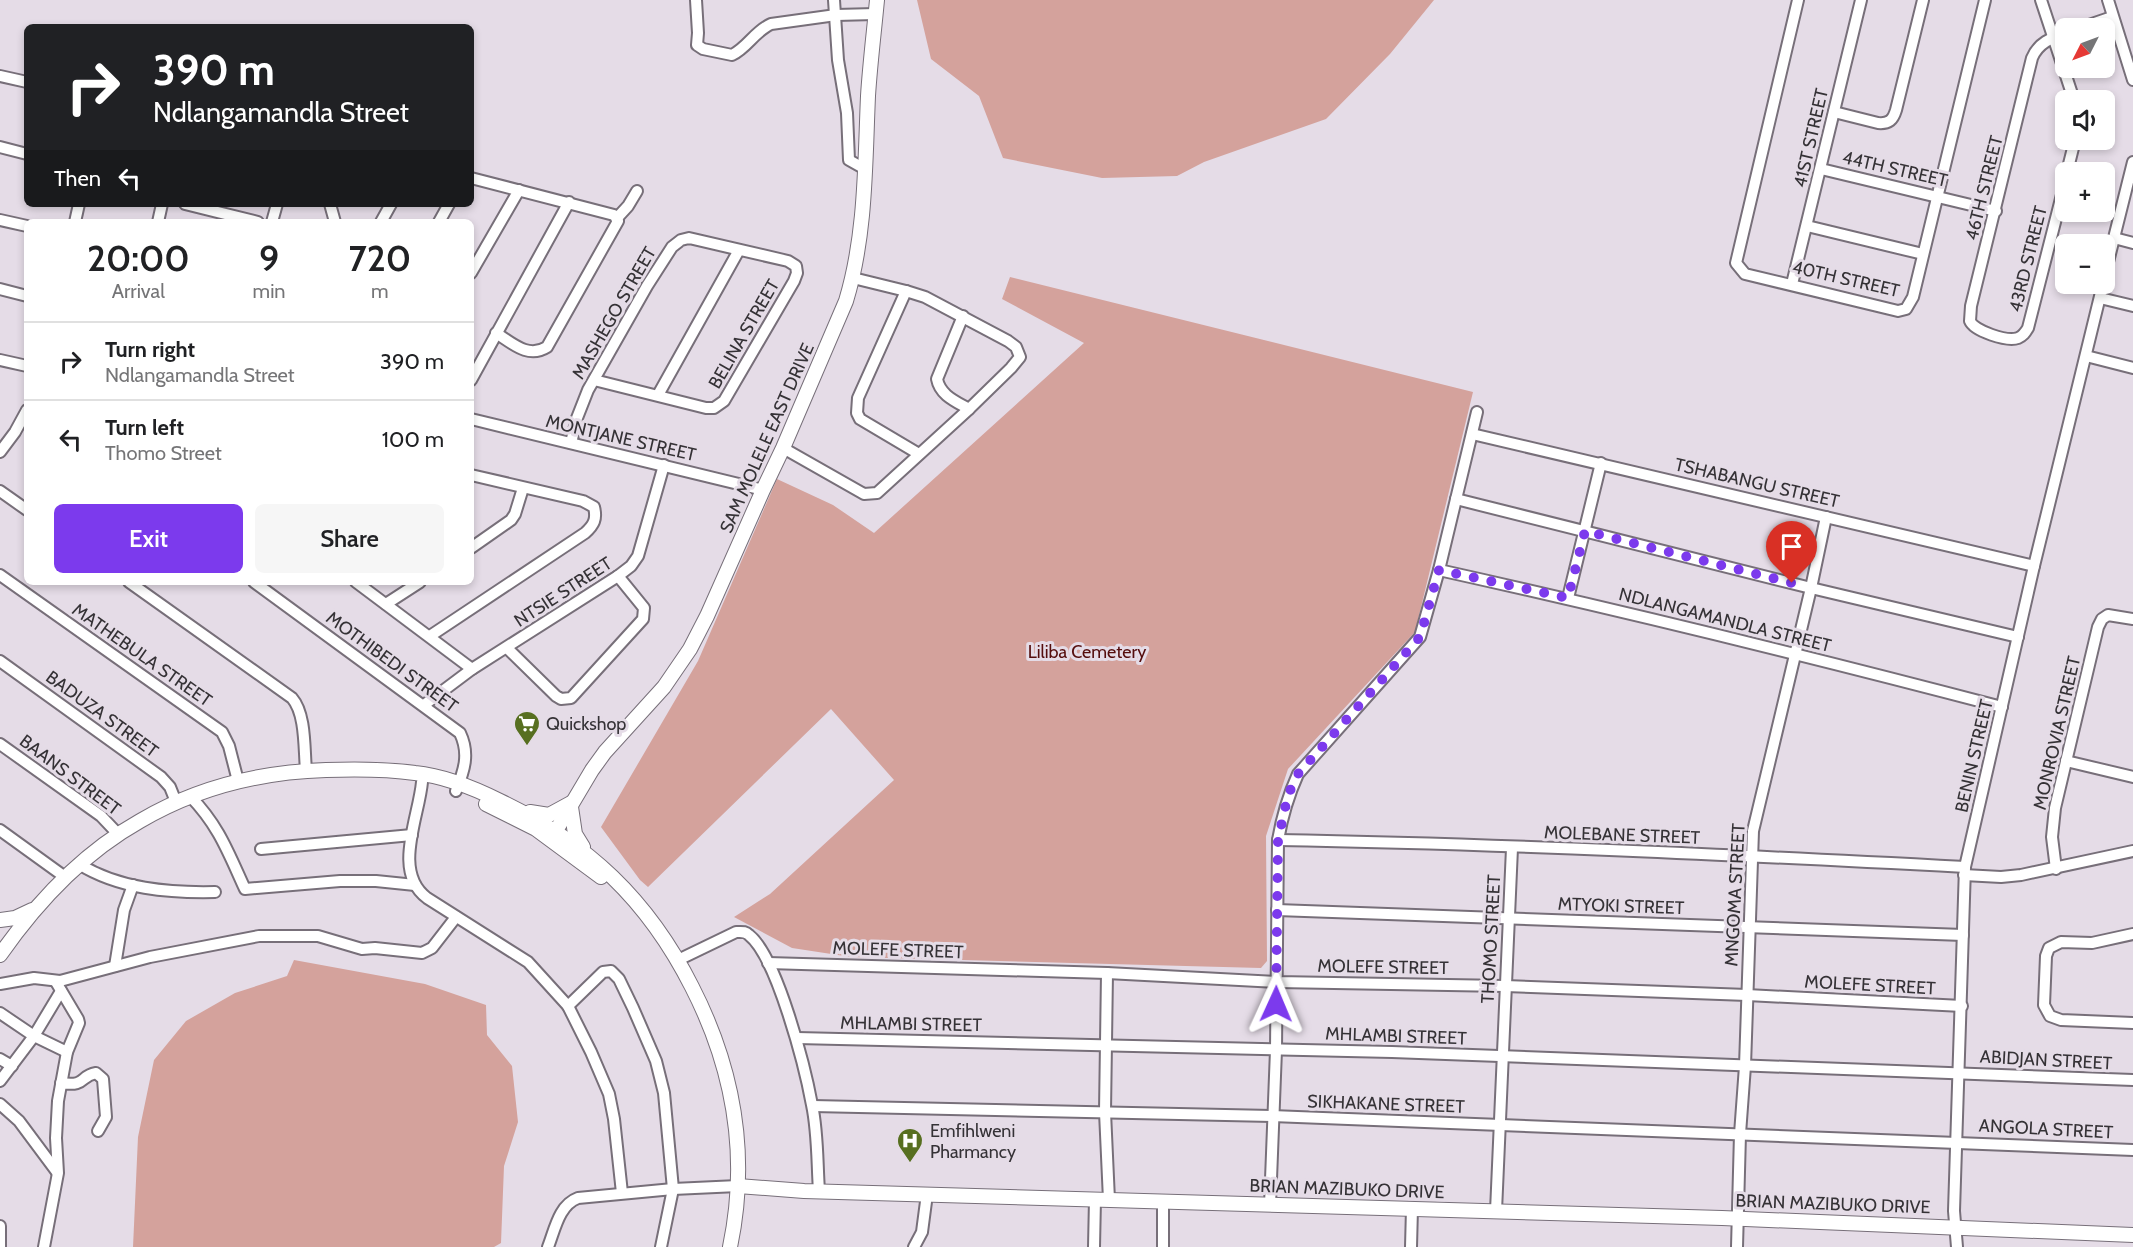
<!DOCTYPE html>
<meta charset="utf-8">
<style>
:root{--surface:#fff;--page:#f6f6f6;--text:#202124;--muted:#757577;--line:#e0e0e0;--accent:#7c3aed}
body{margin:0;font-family:Cabin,sans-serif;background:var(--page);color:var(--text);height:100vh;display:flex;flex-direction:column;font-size:22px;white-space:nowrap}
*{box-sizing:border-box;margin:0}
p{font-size:20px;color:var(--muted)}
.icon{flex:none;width:33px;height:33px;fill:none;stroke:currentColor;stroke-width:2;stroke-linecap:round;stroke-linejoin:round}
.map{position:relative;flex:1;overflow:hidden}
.side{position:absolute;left:24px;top:219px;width:450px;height:366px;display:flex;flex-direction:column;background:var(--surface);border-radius:9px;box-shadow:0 3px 9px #0003}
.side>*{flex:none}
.top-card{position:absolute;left:24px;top:24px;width:450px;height:183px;border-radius:9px;box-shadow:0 3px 9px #0003;background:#202124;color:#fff;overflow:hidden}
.needle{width:39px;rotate:228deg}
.tools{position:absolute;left:2055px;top:18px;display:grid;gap:12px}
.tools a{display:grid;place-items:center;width:60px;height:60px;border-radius:9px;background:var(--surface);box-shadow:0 3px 9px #0003;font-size:30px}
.pin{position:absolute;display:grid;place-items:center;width:51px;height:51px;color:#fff;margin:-62px -26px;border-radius:50% 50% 50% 0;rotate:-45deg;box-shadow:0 0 6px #0007}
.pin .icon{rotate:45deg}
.me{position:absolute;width:66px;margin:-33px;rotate:1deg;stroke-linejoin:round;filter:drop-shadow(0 0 4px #0008)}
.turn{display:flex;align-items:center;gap:21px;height:126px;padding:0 30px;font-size:27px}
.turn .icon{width:78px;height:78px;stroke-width:2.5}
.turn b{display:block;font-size:42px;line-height:51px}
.then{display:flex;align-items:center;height:57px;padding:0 30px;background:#0003;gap:12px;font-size:22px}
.eta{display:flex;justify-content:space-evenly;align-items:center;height:102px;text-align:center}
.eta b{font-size:36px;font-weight:600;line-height:42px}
.action{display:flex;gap:12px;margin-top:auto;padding:12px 30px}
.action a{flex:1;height:69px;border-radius:9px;background:var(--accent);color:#fff;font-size:24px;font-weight:600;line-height:69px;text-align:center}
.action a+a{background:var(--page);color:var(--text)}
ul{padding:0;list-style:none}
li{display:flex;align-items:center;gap:18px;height:78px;padding:0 30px;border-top:2px solid var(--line)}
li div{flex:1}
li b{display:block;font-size:22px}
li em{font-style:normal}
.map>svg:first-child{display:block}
.green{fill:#d4a29c}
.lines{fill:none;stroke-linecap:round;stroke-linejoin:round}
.street-casing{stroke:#776f79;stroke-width:14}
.secondary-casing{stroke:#776f79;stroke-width:16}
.street{stroke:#fff;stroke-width:10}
.secondary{stroke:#fff;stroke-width:14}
.route{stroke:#7c3aed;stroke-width:10;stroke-dasharray:0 18}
.labels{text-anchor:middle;stroke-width:6;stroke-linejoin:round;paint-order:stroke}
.street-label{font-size:18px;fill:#353236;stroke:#e5dce7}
.park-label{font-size:18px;fill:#550d0d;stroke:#e5dce7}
.poi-label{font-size:18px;fill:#353236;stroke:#e5dce7;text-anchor:start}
</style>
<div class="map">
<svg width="2133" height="1247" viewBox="0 0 2133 1247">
<rect width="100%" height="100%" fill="#e5dce7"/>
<g class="green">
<polygon points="917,0 1434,0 1390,54 1326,119 1204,162 1177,176 1102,178 1003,158 979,96 931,59"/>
<polygon points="1010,277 1473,392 1415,632 1288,769 1266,836 1267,961 1261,968 851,957 792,948 734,917 770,894 894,780 831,709 648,887 640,880 601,827 698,661 777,479 833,505 874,533 1084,343 1002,299"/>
<polygon points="294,960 425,984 486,1005 487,1035 512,1066 518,1122 504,1166 501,1243 494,1247 133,1247 138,1137 154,1060 186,1021 235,993 287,976"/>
</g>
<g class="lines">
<defs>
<g id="street">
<path d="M696 0 698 33 697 45 703 49 732 55C747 48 755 31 771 24L836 15 875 14"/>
<polyline points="834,0 838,60 847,113 849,160 865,169"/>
<polyline points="1798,0 1736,263 1745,274 1898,311 1906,309 1913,297 1985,0"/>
<polyline points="2041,0 2074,100"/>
<polyline points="2108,0 2133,80"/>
<polyline points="2080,28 2112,17"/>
<path d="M2066 33C2051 38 2038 43 2032 58L1971 306 1970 321C1974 331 2007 342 2018 338 2023 336 2025 333 2028 328L2066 179"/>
<polyline points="0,76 27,82"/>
<path d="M1834 112 1878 123C1889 124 1893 120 1896 110L1923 0"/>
<polyline points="0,147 27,154"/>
<polyline points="1821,169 1996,211"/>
<polyline points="2067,172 2075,140"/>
<path d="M471 178 614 215 618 221 547 347C528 359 512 343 496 333"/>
<polyline points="185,204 258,222"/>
<polyline points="330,204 335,222"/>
<polyline points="617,218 628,206 637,191"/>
<polyline points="0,220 27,226"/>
<polyline points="75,222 79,204"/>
<polyline points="158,222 162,204"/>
<polyline points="272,222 277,204"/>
<polyline points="381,222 391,204"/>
<polyline points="439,222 449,204"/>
<polyline points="1807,226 1923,254"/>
<polyline points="2114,238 2133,243"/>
<polyline points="471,273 519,190"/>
<polyline points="2104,278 2133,162"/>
<polyline points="1792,284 1861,0"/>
<polyline points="0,289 27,296"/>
<polyline points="906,291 858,398 857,413 860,419 919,454"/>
<polyline points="2100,298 2133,306"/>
<path d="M963 316 937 379C940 395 955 401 969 409"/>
<polyline points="2086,356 2133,368"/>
<polyline points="0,360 27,366"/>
<polyline points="471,380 569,202"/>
<polyline points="658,395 739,250"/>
<polyline points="471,419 763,490"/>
<polyline points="1472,434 2034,566"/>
<polyline points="571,443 577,418 588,390 647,286 672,247 681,240 689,238 788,261 796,266 797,273 794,281 724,401 714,408 706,408 594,380"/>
<polyline points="783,448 864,494 877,493 969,409 1011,368 1020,357 1016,347 1008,341 925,297 906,291 853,278"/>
<polyline points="0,452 15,432 27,410"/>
<polyline points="0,491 27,510"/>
<polyline points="1456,499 1811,588 2018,637"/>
<polyline points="471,548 511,520 515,514 523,488"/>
<path d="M1439 570C1628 612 1815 658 2002 707"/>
<polyline points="0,575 222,732 229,746 238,781"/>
<path d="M129 582 292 698C306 714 304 749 306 770"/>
<path d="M254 582 460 733C470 754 464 771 456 791"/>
<polyline points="356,582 472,669"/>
<polyline points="1568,598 1601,463"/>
<polyline points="386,604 420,582"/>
<path d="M430 636 585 533C594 525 597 519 594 507L583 501 471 475"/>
<polyline points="507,648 556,696 561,699 571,698 643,619 644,608 618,576"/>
<polyline points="0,661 161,777 170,787 176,802"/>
<polyline points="424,705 472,669 618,576 631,566 638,556 664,465"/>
<polyline points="0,744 101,816 118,834"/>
<polyline points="2066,761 2133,777"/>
<path d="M422 782C419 817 392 872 427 898L528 962 568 1006 591 1052 609 1094 614 1119 622 1193"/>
<path d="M190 796C219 826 228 852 245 889L340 881H376L415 885"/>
<polyline points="0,830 65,877"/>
<path d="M1278 840C1507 844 1736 855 1965 867"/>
<polyline points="261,849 412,835"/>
<path d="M79 864C119 889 169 893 215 892"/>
<polyline points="2056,869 2052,837 2055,808 2098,627 2102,619 2108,615 2133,619"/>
<polyline points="1964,875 2001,877 2021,875 2133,851"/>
<polyline points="1277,910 1963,935"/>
<polyline points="2133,934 2092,943 2061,942 2049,948 2046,956 2044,1005 2050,1016 2061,1020 2133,1023"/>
<path d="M678 960 736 932C742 932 745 931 749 935 777 957 805 1067 812 1105 818 1133 817 1162 819 1191"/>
<polyline points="768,963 1107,973 1277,982 1505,986 1747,995 1962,1006"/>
<polyline points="115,966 124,910 133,885"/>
<polyline points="1107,973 1105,1112 1109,1200"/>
<polyline points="0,984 34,978 60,981 150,957 259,936 318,936 362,949 375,948 422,953 432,948 456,917"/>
<polyline points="568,1006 603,972 611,971 619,979 633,1008 656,1061 664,1093 673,1189 661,1247"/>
<polyline points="0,1013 34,1036 67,1052"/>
<polyline points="797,1038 1392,1052 2133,1080"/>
<polyline points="0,1059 12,1066"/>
<polyline points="0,1081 34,1036 61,991"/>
<path d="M61 1083C87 1087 79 1076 96 1073L103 1079 106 1117 98 1131"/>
<polyline points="0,1104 19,1121 57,1172"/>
<polyline points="813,1106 1272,1116 2133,1150"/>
<polyline points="1163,1202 1163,1247"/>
<path d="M1270 1205 1276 1050 1278 840C1282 817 1288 796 1298 774L1420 637 1439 570 1477 412"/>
<polyline points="1496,1211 1512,848"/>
<polyline points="0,1226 0,1247"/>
<polyline points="44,1247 58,1173 56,1138 58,1101 67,1052 79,1023 78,1019 56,982"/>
<path d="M548 1247C555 1229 559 1205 578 1198L673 1189 738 1186"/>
<polyline points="914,1247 922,1232 927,1194"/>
<polyline points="1094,1247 1095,1199"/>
<polyline points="1411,1247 1412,1208"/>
<polyline points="1737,1247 1740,1134 1745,1066 1753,831 1811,588 1826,517"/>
<polyline points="1957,1247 1954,1211 1965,867 2034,566 2103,284"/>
</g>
<g id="secondary">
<polyline points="486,804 536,829 601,877"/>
<polyline points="571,807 575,834 583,847"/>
<polyline points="530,812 549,815 571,803"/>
<path d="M551 839 592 770 605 752 664 687 690 649 707 616 763 490 783 448 846 301C866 235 865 164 868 96 870 64 874 32 877 0"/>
<polyline points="0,920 15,918 32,910"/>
<path d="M0 955C37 902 83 853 140 821 196 788 261 772 326 770 355 769 386 769 415 773 445 776 474 788 500 801 588 843 648 900 692 987 734 1069 749 1156 730 1247"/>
<polyline points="738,1186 804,1191 1722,1218 2133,1235"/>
</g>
</defs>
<use href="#street" class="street-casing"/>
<use href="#secondary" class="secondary-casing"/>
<use href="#street" class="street"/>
<use href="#secondary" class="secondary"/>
</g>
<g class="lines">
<polyline class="route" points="1276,1004 1278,840 1288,795 1298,774 1420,637 1439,570 1568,598 1585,531 1792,583"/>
</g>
<defs>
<symbol id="supermarket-pin" viewBox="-11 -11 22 30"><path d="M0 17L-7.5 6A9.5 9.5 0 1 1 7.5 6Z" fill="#576f20" stroke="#e5dce7"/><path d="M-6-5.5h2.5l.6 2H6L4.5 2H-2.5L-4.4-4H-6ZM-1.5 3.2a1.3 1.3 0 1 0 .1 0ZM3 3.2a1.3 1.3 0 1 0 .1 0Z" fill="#fff"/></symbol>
<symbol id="hospital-pin" viewBox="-11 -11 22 30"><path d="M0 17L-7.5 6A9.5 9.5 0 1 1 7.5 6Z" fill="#576f20" stroke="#e5dce7"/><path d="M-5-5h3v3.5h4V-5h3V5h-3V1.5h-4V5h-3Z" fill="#fff"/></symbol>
</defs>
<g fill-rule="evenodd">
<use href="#supermarket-pin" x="512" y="709" width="30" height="40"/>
<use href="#hospital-pin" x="895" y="1126" width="30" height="40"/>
</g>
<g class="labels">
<g class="street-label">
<text transform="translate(1811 138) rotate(-77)" y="6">41ST STREET</text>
<text transform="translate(1895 169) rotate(13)" y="6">44TH STREET</text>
<text transform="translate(1984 188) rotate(-76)" y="6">46TH STREET</text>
<text transform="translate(2028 259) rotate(-76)" y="6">43RD STREET</text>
<text transform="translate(1846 279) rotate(13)" y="6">40TH STREET</text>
<text transform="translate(614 313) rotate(-60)" y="6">MASHEGO STREET</text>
<text transform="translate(744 334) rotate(-60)" y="6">BELINA STREET</text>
<text transform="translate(621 438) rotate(13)" y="6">MONTJANE STREET</text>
<text transform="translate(767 438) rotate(-66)" y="6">SAM MOLELE EAST DRIVE</text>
<text transform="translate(1757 483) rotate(13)" y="6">TSHABANGU STREET</text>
<text transform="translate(563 592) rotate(-33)" y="6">NTSIE STREET</text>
<text transform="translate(1725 620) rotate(14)" y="6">NDLANGAMANDLA STREET</text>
<text transform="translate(142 655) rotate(35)" y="6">MATHEBULA STREET</text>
<text transform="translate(392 662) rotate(36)" y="6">MOTHIBEDI STREET</text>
<text transform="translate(102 714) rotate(36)" y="6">BADUZA STREET</text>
<text transform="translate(2057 733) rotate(-77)" y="6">MONROVIA STREET</text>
<text transform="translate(1974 756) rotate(-77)" y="6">BENIN STREET</text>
<text transform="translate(70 775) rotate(37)" y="6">BAANS STREET</text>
<text transform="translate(1622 835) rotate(2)" y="6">MOLEBANE STREET</text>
<text transform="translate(1735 895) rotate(-87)" y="6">MNGOMA STREET</text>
<text transform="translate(1621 906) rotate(2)" y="6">MTYOKI STREET</text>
<text transform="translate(1491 939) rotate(-87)" y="6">THOMO STREET</text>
<text transform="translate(898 950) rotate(2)" y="6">MOLEFE STREET</text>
<text transform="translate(1383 967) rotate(1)" y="6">MOLEFE STREET</text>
<text transform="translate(1870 985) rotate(3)" y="6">MOLEFE STREET</text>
<text transform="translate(911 1024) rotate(1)" y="6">MHLAMBI STREET</text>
<text transform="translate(1396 1036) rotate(2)" y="6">MHLAMBI STREET</text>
<text transform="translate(2046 1060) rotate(3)" y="6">ABIDJAN STREET</text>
<text transform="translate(1386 1104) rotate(2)" y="6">SIKHAKANE STREET</text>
<text transform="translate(2046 1129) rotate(3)" y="6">ANGOLA STREET</text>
<text transform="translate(1347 1189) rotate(2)" y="6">BRIAN MAZIBUKO DRIVE</text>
<text transform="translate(1833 1204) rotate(2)" y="6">BRIAN MAZIBUKO DRIVE</text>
</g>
<g class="park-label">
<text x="1087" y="658">Liliba Cemetery</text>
</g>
<g class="poi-label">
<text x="546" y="730">Quickshop</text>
<text x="930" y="1137">Emfihlweni<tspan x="930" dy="21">Pharmancy</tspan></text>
</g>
</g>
</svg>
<div class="tools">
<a><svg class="needle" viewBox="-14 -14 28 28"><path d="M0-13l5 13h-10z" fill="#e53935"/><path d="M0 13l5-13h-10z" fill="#757577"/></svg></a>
<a><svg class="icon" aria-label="sound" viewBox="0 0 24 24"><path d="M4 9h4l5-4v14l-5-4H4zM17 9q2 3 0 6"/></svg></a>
<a>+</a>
<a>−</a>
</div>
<div class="pin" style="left:1792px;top:583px;background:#d93025"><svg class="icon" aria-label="arrive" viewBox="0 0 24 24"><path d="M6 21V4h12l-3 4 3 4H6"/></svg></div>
<svg class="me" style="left:1276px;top:1004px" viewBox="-20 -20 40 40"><path d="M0-17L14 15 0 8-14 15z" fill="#7c3aed" stroke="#fff" stroke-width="4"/></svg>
<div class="top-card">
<div class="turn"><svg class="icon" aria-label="right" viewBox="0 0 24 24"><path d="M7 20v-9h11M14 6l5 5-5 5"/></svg><div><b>390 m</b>Ndlangamandla Street</div></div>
<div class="then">Then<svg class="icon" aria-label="left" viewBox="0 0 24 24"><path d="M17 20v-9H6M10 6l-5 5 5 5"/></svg></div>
</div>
<section class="side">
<div class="eta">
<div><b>20:00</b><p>Arrival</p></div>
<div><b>9</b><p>min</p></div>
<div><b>720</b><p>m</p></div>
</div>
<ul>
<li><svg class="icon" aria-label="right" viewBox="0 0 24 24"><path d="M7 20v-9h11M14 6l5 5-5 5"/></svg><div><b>Turn right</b><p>Ndlangamandla Street</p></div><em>390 m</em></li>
<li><svg class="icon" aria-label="left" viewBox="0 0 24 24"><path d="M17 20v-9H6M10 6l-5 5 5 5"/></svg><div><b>Turn left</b><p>Thomo Street</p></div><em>100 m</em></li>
</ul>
<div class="action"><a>Exit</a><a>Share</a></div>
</section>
</div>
